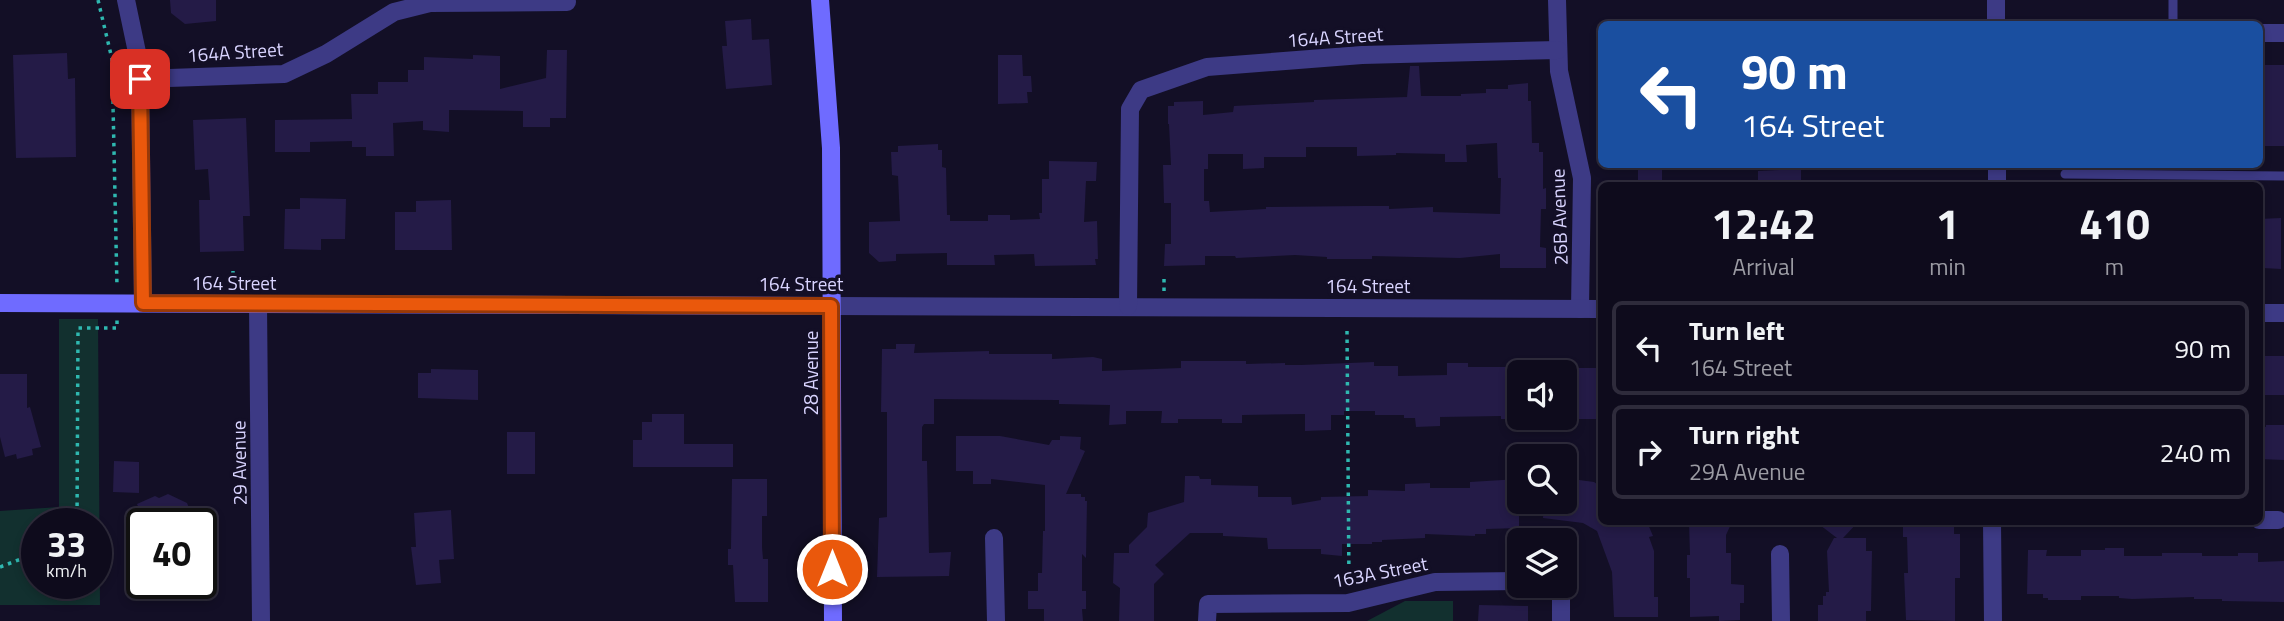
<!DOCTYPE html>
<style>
:root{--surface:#0e0b1c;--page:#171425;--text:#f1f3f6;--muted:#9b9ba3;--line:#2e2b3b}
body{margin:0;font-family:"Titillium Web",sans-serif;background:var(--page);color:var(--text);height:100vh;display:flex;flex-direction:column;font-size:26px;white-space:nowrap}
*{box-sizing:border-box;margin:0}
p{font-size:23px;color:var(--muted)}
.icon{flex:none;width:38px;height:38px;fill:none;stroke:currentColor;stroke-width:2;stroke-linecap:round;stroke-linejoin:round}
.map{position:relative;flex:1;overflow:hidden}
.details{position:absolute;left:1598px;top:182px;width:665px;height:343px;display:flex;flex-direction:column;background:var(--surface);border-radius:10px;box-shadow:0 4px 10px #0003,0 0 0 2px var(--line)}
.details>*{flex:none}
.top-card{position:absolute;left:1598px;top:21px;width:665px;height:147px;border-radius:10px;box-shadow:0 4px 10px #0003,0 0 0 2px var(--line);background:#1a4fa0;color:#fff;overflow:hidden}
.buttons{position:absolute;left:1507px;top:360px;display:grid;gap:14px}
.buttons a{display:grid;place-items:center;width:70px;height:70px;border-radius:10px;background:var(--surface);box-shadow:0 4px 10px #0003,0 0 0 2px var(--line);font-size:35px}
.speed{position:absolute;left:21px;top:508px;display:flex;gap:14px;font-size:35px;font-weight:700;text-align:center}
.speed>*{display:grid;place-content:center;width:91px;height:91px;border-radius:50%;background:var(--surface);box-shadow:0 4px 10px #0003,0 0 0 2px var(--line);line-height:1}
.speed small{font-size:18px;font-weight:400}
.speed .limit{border:4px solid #111;border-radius:10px;background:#fff;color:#111}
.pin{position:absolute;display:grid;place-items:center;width:60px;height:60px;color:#fff;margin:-30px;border-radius:14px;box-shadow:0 4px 10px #0006}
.me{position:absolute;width:77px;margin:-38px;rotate:0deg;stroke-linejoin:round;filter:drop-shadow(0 0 5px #0008)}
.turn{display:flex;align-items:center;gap:24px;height:147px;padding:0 28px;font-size:32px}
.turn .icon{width:91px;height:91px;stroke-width:2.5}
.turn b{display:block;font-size:49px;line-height:60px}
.eta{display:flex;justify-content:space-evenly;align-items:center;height:119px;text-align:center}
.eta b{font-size:42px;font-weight:700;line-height:49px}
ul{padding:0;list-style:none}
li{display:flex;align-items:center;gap:21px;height:94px;margin:0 14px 10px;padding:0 14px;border:4px solid var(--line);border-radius:10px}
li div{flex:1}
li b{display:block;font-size:26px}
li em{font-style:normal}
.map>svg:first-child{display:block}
.green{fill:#12302f;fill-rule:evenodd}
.building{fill:#241b47;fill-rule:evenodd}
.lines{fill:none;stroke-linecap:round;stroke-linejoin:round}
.path{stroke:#2fb8b0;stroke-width:3.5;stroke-dasharray:3.5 5;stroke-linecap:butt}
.lane{stroke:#3d3a85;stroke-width:9}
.street{stroke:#3d3a85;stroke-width:18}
.secondary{stroke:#6f6bff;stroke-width:18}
.route-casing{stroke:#983908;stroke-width:18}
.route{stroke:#ea580c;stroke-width:12}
.labels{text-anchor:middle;stroke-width:7;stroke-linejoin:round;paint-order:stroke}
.street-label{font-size:19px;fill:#d9d4ff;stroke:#130f26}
</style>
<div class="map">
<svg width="2284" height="621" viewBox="0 0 2284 621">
<rect width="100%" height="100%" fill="#130f26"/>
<g class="green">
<path d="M59 319H98L100 605H0V511L59 507ZM37 523H96V583H37Z"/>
<polygon points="1405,601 1453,601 1453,621 1367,621"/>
</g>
<g class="building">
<polygon points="170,0 216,0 216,21 185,24 171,13"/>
<polygon points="751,19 752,40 769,39 772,85 726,89 722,46 727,46 725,21"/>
<polygon points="547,50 567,50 566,118 550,118 550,127 523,127 523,111 449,110 449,132 423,130 423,121 393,123 394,156 366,156 366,147 352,147 352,141 310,142 310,152 275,152 275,120 352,119 351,94 378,94 378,82 408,82 408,70 424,70 424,57 473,59 473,55 500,56 500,89 546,78"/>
<polygon points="67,53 68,79 75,78 76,157 16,158 13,55"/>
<polygon points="998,55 1022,55 1023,76 1031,76 1032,92 1027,92 1028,103 998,104"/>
<rect x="2259" y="65" width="25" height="81"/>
<path d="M1410 66H1419L1421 96H1461V94L1486 93V89H1508V85L1528 83V101H1531L1532 143H1539V152H1543V189L1546 188V209H1541L1540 247 1546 248V268H1500V254L1460 258 1372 256V259H1327V257L1295 255 1236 258 1235 256H1205V265L1164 266 1165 244H1171V203H1164L1163 165H1171L1169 124H1168V106H1174V102L1203 101V115L1233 112 1234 106 1314 102V100L1407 97ZM1497 143 1498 178H1501L1500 214 1433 212V207L1389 209V206H1363L1266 207V209L1210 212 1209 201H1204V169H1208V154H1243V169L1264 168V157H1306V147H1357V156L1396 155V153L1445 154V162H1467L1466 145Z"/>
<polygon points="246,118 250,216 243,216 244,251 200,252 199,200 210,200 208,169 195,170 193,120"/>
<polygon points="938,144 938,150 942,150 942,167 946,168 947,215 950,215 950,221 988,221 988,215 1010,215 1010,220 1040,219 1039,213 1042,213 1042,179 1049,179 1049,161 1097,162 1096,181 1086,181 1084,222 1097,221 1098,259 1095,259 1096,265 1035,266 1034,254 994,255 995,265 947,265 947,253 896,254 896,261 879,262 869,253 869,222 900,221 898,176 892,175 891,152 898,152 898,146"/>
<polygon points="1638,164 1662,164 1662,181 1638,182"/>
<polygon points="1779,168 1801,169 1801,186 1758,186 1758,171 1779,170"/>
<polygon points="300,198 346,199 345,239 321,239 321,250 284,249 285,209 300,209"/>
<polygon points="451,200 452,250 395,250 395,212 416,212 416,201"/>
<polygon points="2281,218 2281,269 2263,268 2263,263 2259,263 2259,219"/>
<polygon points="896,344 915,344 914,353 989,351 989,354 1052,354 1052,359 1093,357 1102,359 1102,371 1181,368 1181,361 1246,361 1246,364 1285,363 1285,365 1301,365 1374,362 1374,366 1398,366 1398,376 1447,375 1447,363 1468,363 1468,367 1519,367 1519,419 1501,419 1501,416 1440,417 1440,426 1416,427 1415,418 1404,418 1404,415 1375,415 1375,411 1344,411 1344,415 1331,415 1331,430 1305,431 1305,414 1242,415 1242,423 1222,423 1222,419 1178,419 1178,423 1161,423 1162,411 1126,411 1126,424 1109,425 1110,405 1059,404 1059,400 934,399 934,424 924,424 922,427 922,461 927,461 929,553 951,552 949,576 877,577 879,518 887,517 887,412 881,412 882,349 896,349"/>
<rect x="2259" y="356" width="25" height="39"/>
<polygon points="1564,368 1598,368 1598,370 1601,370 1601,419 1564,419"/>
<polygon points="431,369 478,370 478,400 418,398 418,373 431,373"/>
<polygon points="0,374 27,374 27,408 30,407 41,447 32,449 33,455 17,459 16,454 5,457 0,437"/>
<polygon points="652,414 684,414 684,444 733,444 733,467 633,467 633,440 642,440 642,422 652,422"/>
<polygon points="2266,425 2284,425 2284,460 2260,459 2260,426 2266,427"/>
<rect x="507" y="432" width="28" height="42"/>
<polygon points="956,436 1000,436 1049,445 1052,440 1060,440 1060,436 1081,437 1080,449 1085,451 1066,494 1081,494 1081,497 1085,497 1085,501 1087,501 1086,558 1082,554 1082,591 1086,591 1086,609 1082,609 1083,621 1044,621 1044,609 1028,609 1028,591 1038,591 1038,573 1042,573 1043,531 1045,531 1045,485 991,479 991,484 973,484 973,471 956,471"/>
<polygon points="114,461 139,462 139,493 113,492"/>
<polygon points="1185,476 1199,476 1200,479 1211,479 1211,485 1258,486 1258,497 1291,497 1292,505 1321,500 1321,497 1368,496 1368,490 1405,491 1405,484 1430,483 1430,488 1470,488 1470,482 1519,479 1519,528 1486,529 1486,534 1475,534 1475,536 1425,534 1425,538 1382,540 1382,542 1372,542 1372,544 1342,544 1342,556 1321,554 1321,549 1268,549 1267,538 1223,536 1223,533 1190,533 1155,565 1164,574 1154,584 1154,621 1119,621 1120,588 1113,583 1114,553 1129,553 1129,545 1147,527 1148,513 1184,502"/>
<polygon points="1564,478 1594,482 1601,487 1601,522 1647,522 1653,536 1649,537 1654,551 1654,597 1658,597 1658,617 1614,617 1612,572 1597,531 1583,523 1543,518 1544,502 1564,502"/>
<polygon points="732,479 767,479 767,516 762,516 762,547 763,559 768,559 768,602 735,602 733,565 728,565 728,549 731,549"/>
<polygon points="168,494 187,503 195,523 145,523 137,504 155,496 159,498"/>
<polygon points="451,510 454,559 439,560 441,583 416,585 411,547 416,547 414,513"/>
<polygon points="1689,522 1732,522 1726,535 1726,553 1731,553 1731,584 1744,585 1744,603 1740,603 1740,620 1719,621 1719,616 1690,617 1690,578 1687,578 1687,555 1690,555"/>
<polygon points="1816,522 1858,522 1843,538 1866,538 1866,551 1872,551 1871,611 1866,611 1866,621 1818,621 1818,605 1823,605 1823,596 1826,596 1826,592 1829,592 1827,551 1834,538 1837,538"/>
<polygon points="1903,522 1954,522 1954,534 1960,534 1960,578 1955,578 1955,621 1906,620 1904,573 1908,573 1907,537 1903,537"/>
<polygon points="2105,548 2124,548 2124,556 2162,556 2162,553 2202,553 2202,556 2238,556 2238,553 2258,553 2258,562 2284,561 2284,602 2222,601 2222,599 2194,599 2194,597 2132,599 2119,598 2119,596 2081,596 2081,600 2048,600 2048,598 2043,598 2043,594 2027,594 2028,550 2047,550 2046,556 2081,556 2081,550 2105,550"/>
<polygon points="1479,605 1528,606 1528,621 1478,621"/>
</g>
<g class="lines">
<g class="path">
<polyline points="98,0 112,59 117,287"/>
<polyline points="233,271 233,288"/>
<polyline points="1164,291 1164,276"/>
<polyline points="1347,331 1349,584"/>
<polyline points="77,523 78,328 117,328 117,319"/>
<polyline points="0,567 37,553"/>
</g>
<g class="lane">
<polyline points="2173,0 2173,24"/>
<polyline points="2065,174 2284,176"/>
</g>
<g class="street">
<polyline points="126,0 138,57 140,79 143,303"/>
<polyline points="1557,0 1559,71 1582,178 1580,309"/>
<polyline points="1996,0 1996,24"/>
<polyline points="2259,33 2284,33"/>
<polyline points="140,79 284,74 326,54 394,12 430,3 567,2"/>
<polyline points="1997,164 1997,186"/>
<polyline points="258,304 261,621"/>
<polyline points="831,306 1601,309"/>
<polyline points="1128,306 1130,109 1141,90 1207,67 1362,55 1558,50"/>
<polyline points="2259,313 2284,313"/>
<polyline points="2259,520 2278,520"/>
<polyline points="1992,522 1993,621"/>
<polyline points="994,538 996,621"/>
<polyline points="1780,554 1781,621"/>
<polyline points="1561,586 1561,621"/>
<polyline points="1207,621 1208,604 1348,603 1435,582 1519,581"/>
</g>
<g class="secondary">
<polyline points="820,0 831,148 833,621"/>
<polyline points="0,303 831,306"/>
</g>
</g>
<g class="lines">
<defs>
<polyline id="route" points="140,79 143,303 831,306 832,569"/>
</defs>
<use href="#route" class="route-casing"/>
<use href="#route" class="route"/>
</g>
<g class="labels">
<g class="street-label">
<text transform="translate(1335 37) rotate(-4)" y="7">164A Street</text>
<text transform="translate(235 52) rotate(-4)" y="7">164A Street</text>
<text transform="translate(1559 217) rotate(-92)" y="7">26B Avenue</text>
<text x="234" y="290">164 Street</text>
<text x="801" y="291">164 Street</text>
<text x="1368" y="293">164 Street</text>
<text transform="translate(811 373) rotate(-90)" y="7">28 Avenue</text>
<text transform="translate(239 463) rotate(-91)" y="7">29 Avenue</text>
<text transform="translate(1380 572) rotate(-11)" y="7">163A Street</text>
</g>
</g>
</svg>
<div class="buttons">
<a><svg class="icon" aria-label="sound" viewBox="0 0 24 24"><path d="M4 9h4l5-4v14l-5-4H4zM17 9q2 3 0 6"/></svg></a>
<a><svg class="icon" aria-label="search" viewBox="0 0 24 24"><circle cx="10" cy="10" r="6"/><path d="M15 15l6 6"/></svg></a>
<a><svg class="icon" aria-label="layers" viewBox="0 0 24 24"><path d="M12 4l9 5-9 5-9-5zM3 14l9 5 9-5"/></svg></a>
</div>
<div class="speed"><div>33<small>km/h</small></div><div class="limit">40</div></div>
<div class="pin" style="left:140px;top:79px;background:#d93025"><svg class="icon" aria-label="arrive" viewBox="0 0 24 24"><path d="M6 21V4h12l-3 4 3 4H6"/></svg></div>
<svg class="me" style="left:832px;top:569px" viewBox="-20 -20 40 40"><circle r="17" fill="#ea580c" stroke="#fff" stroke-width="3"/><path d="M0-11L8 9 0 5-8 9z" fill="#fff"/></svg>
<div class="top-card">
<div class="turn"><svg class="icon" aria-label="left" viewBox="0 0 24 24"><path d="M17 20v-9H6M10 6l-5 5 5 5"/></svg><div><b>90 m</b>164 Street</div></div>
</div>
<section class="details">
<div class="eta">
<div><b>12:42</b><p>Arrival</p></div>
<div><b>1</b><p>min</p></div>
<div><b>410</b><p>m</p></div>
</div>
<ul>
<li><svg class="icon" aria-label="left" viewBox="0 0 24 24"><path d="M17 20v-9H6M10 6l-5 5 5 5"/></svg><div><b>Turn left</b><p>164 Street</p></div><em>90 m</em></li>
<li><svg class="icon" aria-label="right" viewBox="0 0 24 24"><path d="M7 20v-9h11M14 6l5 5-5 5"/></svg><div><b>Turn right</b><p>29A Avenue</p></div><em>240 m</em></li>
</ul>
</section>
</div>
